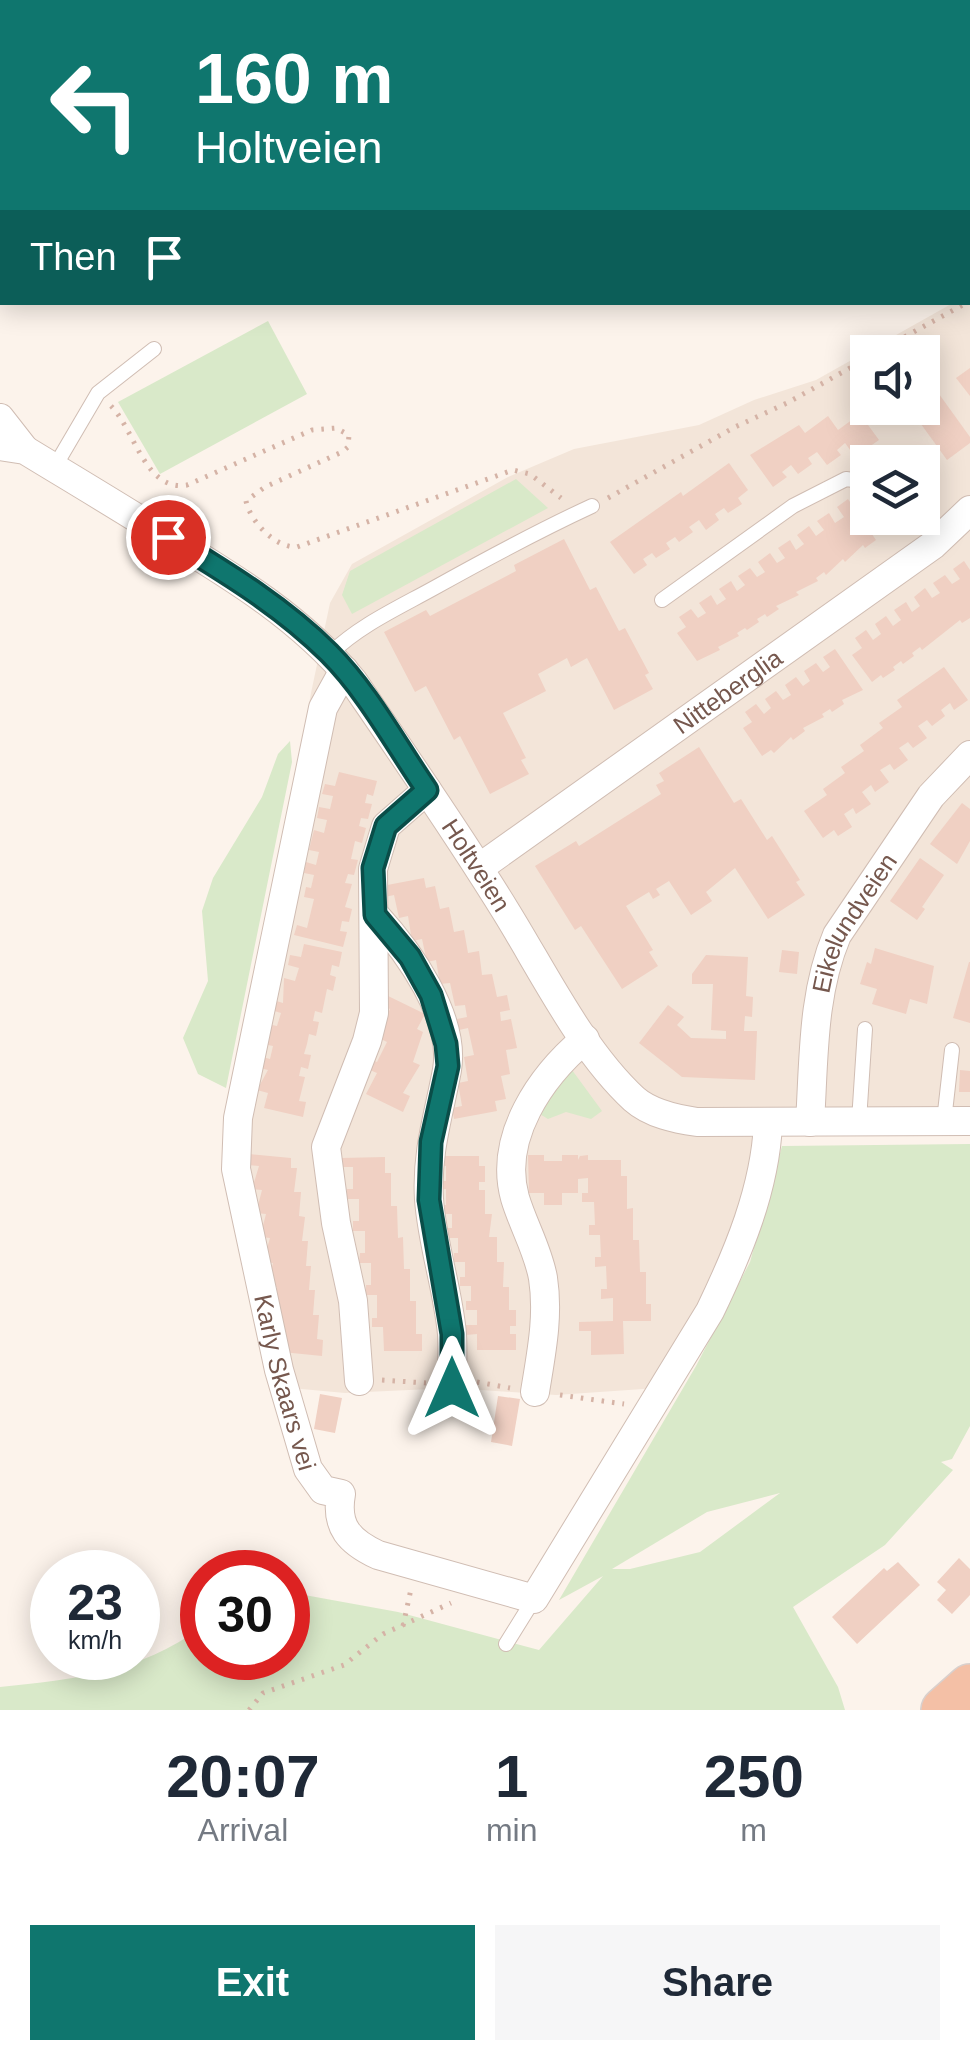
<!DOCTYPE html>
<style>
:root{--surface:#fff;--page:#f6f6f7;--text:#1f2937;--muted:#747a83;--accent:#0f766e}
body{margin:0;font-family:Helvetica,sans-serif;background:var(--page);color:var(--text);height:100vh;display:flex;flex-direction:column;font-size:38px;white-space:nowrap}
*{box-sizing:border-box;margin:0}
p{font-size:32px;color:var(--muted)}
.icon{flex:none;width:55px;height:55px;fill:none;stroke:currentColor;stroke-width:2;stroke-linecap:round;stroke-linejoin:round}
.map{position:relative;height:1710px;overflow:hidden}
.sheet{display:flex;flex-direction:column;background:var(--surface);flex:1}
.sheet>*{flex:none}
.guide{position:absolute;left:0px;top:0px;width:970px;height:305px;box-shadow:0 5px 25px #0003;background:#0f766e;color:#fff;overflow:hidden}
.fabs{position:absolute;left:850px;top:335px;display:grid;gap:20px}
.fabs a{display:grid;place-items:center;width:90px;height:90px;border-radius:0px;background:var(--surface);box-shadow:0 5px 25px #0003;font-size:50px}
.speed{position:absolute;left:30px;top:1550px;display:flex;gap:20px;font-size:50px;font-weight:700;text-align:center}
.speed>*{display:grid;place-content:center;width:130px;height:130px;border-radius:50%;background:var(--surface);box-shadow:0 5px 25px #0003;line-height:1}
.speed small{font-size:25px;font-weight:400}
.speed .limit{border:15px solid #d22;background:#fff;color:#111}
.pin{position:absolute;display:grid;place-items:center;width:85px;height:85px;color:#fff;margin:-42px;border:5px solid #fff;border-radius:50%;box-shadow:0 2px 10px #0007}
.me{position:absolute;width:110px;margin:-55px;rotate:0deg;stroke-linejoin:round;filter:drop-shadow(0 0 8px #0008)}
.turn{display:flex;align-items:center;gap:35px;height:210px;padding:0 30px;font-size:45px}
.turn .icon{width:130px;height:130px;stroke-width:2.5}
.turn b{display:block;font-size:70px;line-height:85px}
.then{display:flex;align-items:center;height:95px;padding:0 30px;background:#0003;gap:20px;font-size:38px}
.eta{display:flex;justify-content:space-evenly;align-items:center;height:170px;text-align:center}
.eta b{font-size:60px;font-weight:800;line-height:70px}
.button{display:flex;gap:20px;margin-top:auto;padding:20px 30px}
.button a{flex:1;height:115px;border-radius:0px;background:var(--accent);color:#fff;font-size:40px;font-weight:800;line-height:115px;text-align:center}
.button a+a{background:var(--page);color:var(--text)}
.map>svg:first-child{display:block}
.residential{fill:#f3e5d9;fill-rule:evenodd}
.green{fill:#d9e9c9;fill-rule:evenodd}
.building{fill:#f0d0c3}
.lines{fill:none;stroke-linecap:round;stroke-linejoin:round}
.service-casing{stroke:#d0bdb3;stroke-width:16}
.minor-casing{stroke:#d0bdb3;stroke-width:30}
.trunk-casing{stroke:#d9d0cd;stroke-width:48}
.path{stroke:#d5b3a6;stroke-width:5;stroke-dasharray:2.5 8;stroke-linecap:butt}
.service{stroke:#fff;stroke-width:14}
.minor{stroke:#fff;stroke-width:28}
.trunk{stroke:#f4c0a6;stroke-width:45}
.route-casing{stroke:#0a4d48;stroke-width:25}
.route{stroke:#0f766e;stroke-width:18}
.labels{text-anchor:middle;stroke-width:9;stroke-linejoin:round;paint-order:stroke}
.street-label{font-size:25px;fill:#76584e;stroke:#fef8f1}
</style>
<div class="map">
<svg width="970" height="1710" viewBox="0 0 970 1710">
<rect width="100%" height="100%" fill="#fcf3eb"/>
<path class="residential" d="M970 291V1117H763L723 1266 672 1387 556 1395 452 1388 345 1393 269 1386 234 1220 274 903 311 693 330 603 352 564 508 477 574 449 699 425 754 400 816 380 953 303 968 302ZM868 352H922V408H868ZM868 462H922V518H868Z"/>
<g class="green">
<polygon points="268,321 307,394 160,474 118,402"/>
<polygon points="516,479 548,508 352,614 342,595 350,571"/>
<polygon points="290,741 292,762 226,1088 198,1074 183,1038 208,981 202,911 213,878 262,797 278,754"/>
<polygon points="572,1070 602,1111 591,1119 566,1112 548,1119 538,1113 544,1098"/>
<path d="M970 1144V1426L952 1459 941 1462 953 1470 885 1545 793 1607 838 1687 845 1710H0V1687C76 1679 138 1673 202 1627V1658H288V1592L398 1612 539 1650 603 1576 559 1600 696 1366 750 1262 782 1146ZM780 1493 700 1552 630 1569H612L707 1512Z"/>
</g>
<g class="building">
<polygon points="970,368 970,396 956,378"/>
<polygon points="939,394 970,437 970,443 947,460 913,413"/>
<polygon points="860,414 879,440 869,447 873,452 859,462 845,443 837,450 841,455 827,465 817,452 808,458 812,464 798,474 791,465 782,472 787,477 773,487 750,455 799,425 805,433 828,416 838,430"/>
<polygon points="729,463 748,490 738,498 742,504 728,513 724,508 715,514 719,520 706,530 699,520 689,527 693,532 679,542 675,537 666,543 670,549 656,558 652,553 643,559 647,565 634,574 610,542 681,492 683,496"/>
<polygon points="848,499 876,540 865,548 863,545 845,562 843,559 826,575 824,572 816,578 818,581 796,592 799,595 776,606 779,609 767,617 765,614 757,619 759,622 747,630 745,628 737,633 739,636 718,647 720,650 697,661 677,633 686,627 679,617 691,609 698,618 706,613 699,603 711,595 717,605 726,599 719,589 731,581 737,591 745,585 738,576 750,568 757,577 765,572 758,562 770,553 777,563 785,558 778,548 790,540 796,550 804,544 797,535 809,526 816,536 824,530 817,521 829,513 835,523 844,517 837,507"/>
<polygon points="564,539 590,590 596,587 619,631 625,628 649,673 645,675 653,689 614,710 587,658 571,667 567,658 538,674 546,691 503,713 526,758 521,760 529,774 490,794 460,736 454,740 426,686 415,692 384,632 426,610 430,616 516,571 514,565"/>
<polygon points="964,561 970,570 970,618 962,623 960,620 922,650 920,647 912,653 914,656 903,664 901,661 893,667 895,670 883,678 881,675 872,682 852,655 862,648 855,638 866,630 873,640 881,634 875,624 886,616 893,626 901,620 894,610 906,602 912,612 920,606 914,597 925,588 932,598 940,593 933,583 945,575 952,584 960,579 953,569"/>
<polygon points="835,649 863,690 842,700 844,704 832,712 830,709 822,714 824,717 803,728 805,731 793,740 791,737 774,753 771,750 762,756 743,728 752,722 745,712 756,704 764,714 771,708 765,699 776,691 783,700 791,695 785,685 796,677 803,686 810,681 804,671 816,663 823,672 830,667 823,657"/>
<polygon points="944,667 968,700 954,710 950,703 941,710 945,716 932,726 927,720 918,726 927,738 913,748 908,742 899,748 908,760 894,770 890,764 880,770 889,782 875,792 871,785 862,792 871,804 856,814 853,808 844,814 852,827 838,836 834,830 823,838 804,811 827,795 823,789 845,773 841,767 864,751 860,745 883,728 879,723 902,707 897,700"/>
<polygon points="699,747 734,803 741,799 767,840 772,836 800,880 796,882 805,895 768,919 735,868 706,892 712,901 691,915 669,881 656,889 660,895 653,899 649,892 626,906 653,950 649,952 658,966 622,989 581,926 575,930 535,866 576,841 579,846 661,794 656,785 664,781 659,773"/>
<polygon points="339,772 377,781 373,796 367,794 365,803 372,804 368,819 361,818 359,826 366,828 362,843 355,841 351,859 358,860 354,875 348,874 345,883 352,884 345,907 352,909 349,922 342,921 340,931 347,932 343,947 294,935 297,925 307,928 314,899 304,897 306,887 311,888 314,875 304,873 306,862 316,865 319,852 309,850 314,830 324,833 327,820 317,818 319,807 330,809 333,796 322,794 325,784 335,786"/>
<polygon points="962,803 970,809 970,841 957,864 930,844"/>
<polygon points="920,858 944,875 922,907 925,909 917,920 890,901"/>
<polygon points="424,878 426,888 435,886 440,909 449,907 454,932 464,930 468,953 479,951 482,975 492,974 497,997 507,995 510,1010 500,1012 501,1021 511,1019 517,1048 506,1050 510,1074 501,1076 506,1099 495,1101 497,1111 454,1119 452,1108 462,1106 458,1083 468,1081 464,1057 474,1055 468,1028 459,1030 457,1019 467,1017 465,1005 455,1006 450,983 440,984 436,960 427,962 422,939 412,941 408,916 399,918 394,895 385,897 382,886"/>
<polygon points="304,944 342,952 339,967 332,965 330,975 336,977 333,991 327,989 322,1013 315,1011 313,1021 319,1022 316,1036 309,1034 307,1044 304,1054 311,1055 308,1069 301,1067 299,1076 305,1077 299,1101 306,1102 303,1117 264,1108 268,1093 257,1090 268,1070 256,1067 259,1056 270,1059 273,1046 263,1044 267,1024 277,1026 281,1013 271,1010 273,1000 283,1003 284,978 295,981 299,968 288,965 290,955 301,957"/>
<polygon points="875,948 934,966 927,1004 910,999 906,1014 872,1004 877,989 860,984 867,962 871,964"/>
<polygon points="782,950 799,952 797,974 779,972"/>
<polygon points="706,955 748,957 746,996 753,997 752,1017 745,1016 744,1031 757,1031 755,1080 682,1077 639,1043 668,1005 684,1017 677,1025 691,1038 726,1039 726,1031 711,1030 713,984 692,984 692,974"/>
<polygon points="969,962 970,962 970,1023 953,1018"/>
<polygon points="384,994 425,1014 417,1029 423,1032 413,1062 420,1065 403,1093 410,1096 403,1112 366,1094 377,1073 365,1068 370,1059 377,1062 387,1042 377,1037 390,1009 379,1004"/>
<polygon points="960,1070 970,1071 970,1092 959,1092"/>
<polygon points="249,1154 291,1158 291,1168 297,1168 294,1192 301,1192 299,1216 305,1217 302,1241 308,1241 306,1266 311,1266 309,1290 315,1290 313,1315 319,1315 317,1339 323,1340 322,1356 282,1352 275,1301 277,1287 267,1286 273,1263 263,1262 270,1238 260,1237 266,1214 256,1213 262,1190 252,1189 259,1166 248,1165"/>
<polygon points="528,1155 544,1155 544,1161 562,1161 562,1155 578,1155 578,1160 580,1156 588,1155 588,1160 621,1160 621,1176 627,1176 627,1209 633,1208 633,1240 639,1240 640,1272 646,1272 646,1304 651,1304 651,1321 623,1321 624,1354 591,1355 591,1331 579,1331 579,1322 613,1321 613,1298 601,1299 601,1289 607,1289 606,1266 595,1267 595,1257 601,1257 600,1235 589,1235 589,1225 595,1225 594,1202 582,1202 582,1193 588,1193 588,1178 578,1179 578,1193 562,1193 562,1205 544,1205 544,1193 529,1193"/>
<polygon points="435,1156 479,1156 479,1166 485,1166 485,1182 479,1182 479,1190 485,1190 485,1214 492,1214 489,1237 497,1237 497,1262 504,1262 503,1287 509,1287 509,1310 516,1310 516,1326 510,1326 510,1334 516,1334 516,1350 477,1350 477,1334 466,1335 466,1325 477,1325 477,1310 466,1310 466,1301 471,1301 471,1286 460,1286 460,1277 465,1277 465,1262 454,1262 454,1253 458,1253 458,1238 448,1238 448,1228 452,1228 452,1214 441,1214 441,1205 446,1205 446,1189 435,1190 435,1181 446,1181 446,1166 435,1166"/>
<polygon points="385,1157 385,1173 391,1173 391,1206 397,1206 398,1238 403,1237 404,1269 410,1269 410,1301 416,1301 416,1334 422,1334 422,1351 384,1351 383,1327 372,1327 372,1318 377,1318 377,1295 366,1295 366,1285 371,1285 371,1263 359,1263 360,1253 365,1253 365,1231 353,1231 353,1221 359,1221 359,1199 347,1199 347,1189 353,1189 353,1167 341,1167 341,1158"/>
<polygon points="320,1394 342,1398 335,1433 314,1429"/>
<polygon points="498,1396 520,1399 512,1446 491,1442"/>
<polygon points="959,1558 970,1569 970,1595 952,1614 937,1600 946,1590 937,1582"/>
<polygon points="898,1562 920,1585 857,1644 832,1617 884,1568 887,1571"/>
</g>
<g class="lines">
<defs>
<g id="service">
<polyline points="54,468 98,393 154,349"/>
<polyline points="919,518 942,538"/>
<polyline points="662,600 793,506 846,479 868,482"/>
<path d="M330 654C360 625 398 608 434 588 486 559 538 531 592 506"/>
<polyline points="859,1121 865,1029"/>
<polyline points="944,1121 952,1050"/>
<polyline points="506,1644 534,1599"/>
</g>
<g id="minor">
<polyline points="0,418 25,450"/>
<path id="s1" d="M0 446 25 450C71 478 118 506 164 535 233 577 301 618 353 681 405 757 457 832 505 910 543 971 581 1050 634 1099 651 1114 676 1119 697 1122L970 1121"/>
<path id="s2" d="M344 670 323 708 238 1118 236 1169 279 1370 308 1469 323 1490 341 1494C335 1527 350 1542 378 1555L534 1599 710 1311C738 1253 765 1189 768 1124"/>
<path id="s3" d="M479 868 933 545 970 510"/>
<path d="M375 915C408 951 456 1017 447 1070 439 1114 426 1153 429 1199 432 1244 448 1289 452 1334 453 1352 452 1370 452 1388"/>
<path id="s4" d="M810 1122C814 1059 812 994 837 935L931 796 970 755"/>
<polyline points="359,1381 353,1301 336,1223 326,1147 367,1041 374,1013 373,869 386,826 427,790"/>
<path d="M535 1392C541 1354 549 1317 543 1278 538 1250 523 1225 515 1198 498 1137 541 1076 585 1039"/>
</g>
<polyline id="trunk" points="944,1710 970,1687"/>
</defs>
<use href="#service" class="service-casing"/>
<use href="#minor" class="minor-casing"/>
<use href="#trunk" class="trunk-casing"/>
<g class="path">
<polyline points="877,352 970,301"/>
<path d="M111 406C135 430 145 492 187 485L312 430 336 428 349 435 348 447 342 452 265 487 246 501C250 521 275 548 297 547L513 470 530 474 561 498"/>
<polyline points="608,498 735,427 787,403 868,358"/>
<polyline points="382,1380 426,1383"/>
<polyline points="477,1382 510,1388"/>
<polyline points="560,1395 624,1404"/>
<polyline points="403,1626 411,1589"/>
<polyline points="249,1710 263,1693 344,1665 383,1634 451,1603"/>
</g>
<use href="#service" class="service"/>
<use href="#minor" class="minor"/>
<use href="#trunk" class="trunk"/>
</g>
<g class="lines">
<defs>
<path id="route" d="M168 537C225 572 282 606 329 653 368 692 396 745 427 790L386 826 373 868 375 915 410 957 431 995 446 1044 448 1066 431 1142 429 1200 452 1334V1388"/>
</defs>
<use href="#route" class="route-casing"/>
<use href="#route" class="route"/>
</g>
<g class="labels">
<g class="street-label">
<text dy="9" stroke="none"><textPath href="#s3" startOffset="305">Nitteberglia</textPath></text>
<text dy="9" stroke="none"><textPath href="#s1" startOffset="650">Holtveien</textPath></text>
<text dy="9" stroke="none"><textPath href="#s4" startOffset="208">Eikelundveien</textPath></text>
<text dy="9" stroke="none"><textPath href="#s2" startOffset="732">Karly Skaars vei</textPath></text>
</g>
</g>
</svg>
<div class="fabs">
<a><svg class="icon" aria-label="sound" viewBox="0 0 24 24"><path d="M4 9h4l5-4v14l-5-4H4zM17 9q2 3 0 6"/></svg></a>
<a><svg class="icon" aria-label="layers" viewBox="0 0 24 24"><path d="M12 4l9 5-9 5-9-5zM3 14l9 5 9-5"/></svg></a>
</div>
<div class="speed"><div>23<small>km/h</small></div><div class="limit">30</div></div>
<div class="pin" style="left:168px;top:537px;background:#d93025"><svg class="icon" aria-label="arrive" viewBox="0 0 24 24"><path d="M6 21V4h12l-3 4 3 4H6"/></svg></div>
<svg class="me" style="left:452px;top:1388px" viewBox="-20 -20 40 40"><path d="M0-17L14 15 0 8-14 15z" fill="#0f766e" stroke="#fff" stroke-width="4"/></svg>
<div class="guide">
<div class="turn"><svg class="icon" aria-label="left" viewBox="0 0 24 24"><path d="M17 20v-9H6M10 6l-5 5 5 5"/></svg><div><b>160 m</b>Holtveien</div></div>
<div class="then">Then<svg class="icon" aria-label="arrive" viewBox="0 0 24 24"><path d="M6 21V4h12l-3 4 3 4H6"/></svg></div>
</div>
</div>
<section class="sheet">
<div class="eta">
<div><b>20:07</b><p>Arrival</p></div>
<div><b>1</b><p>min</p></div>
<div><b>250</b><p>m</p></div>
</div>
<div class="button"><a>Exit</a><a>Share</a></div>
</section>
